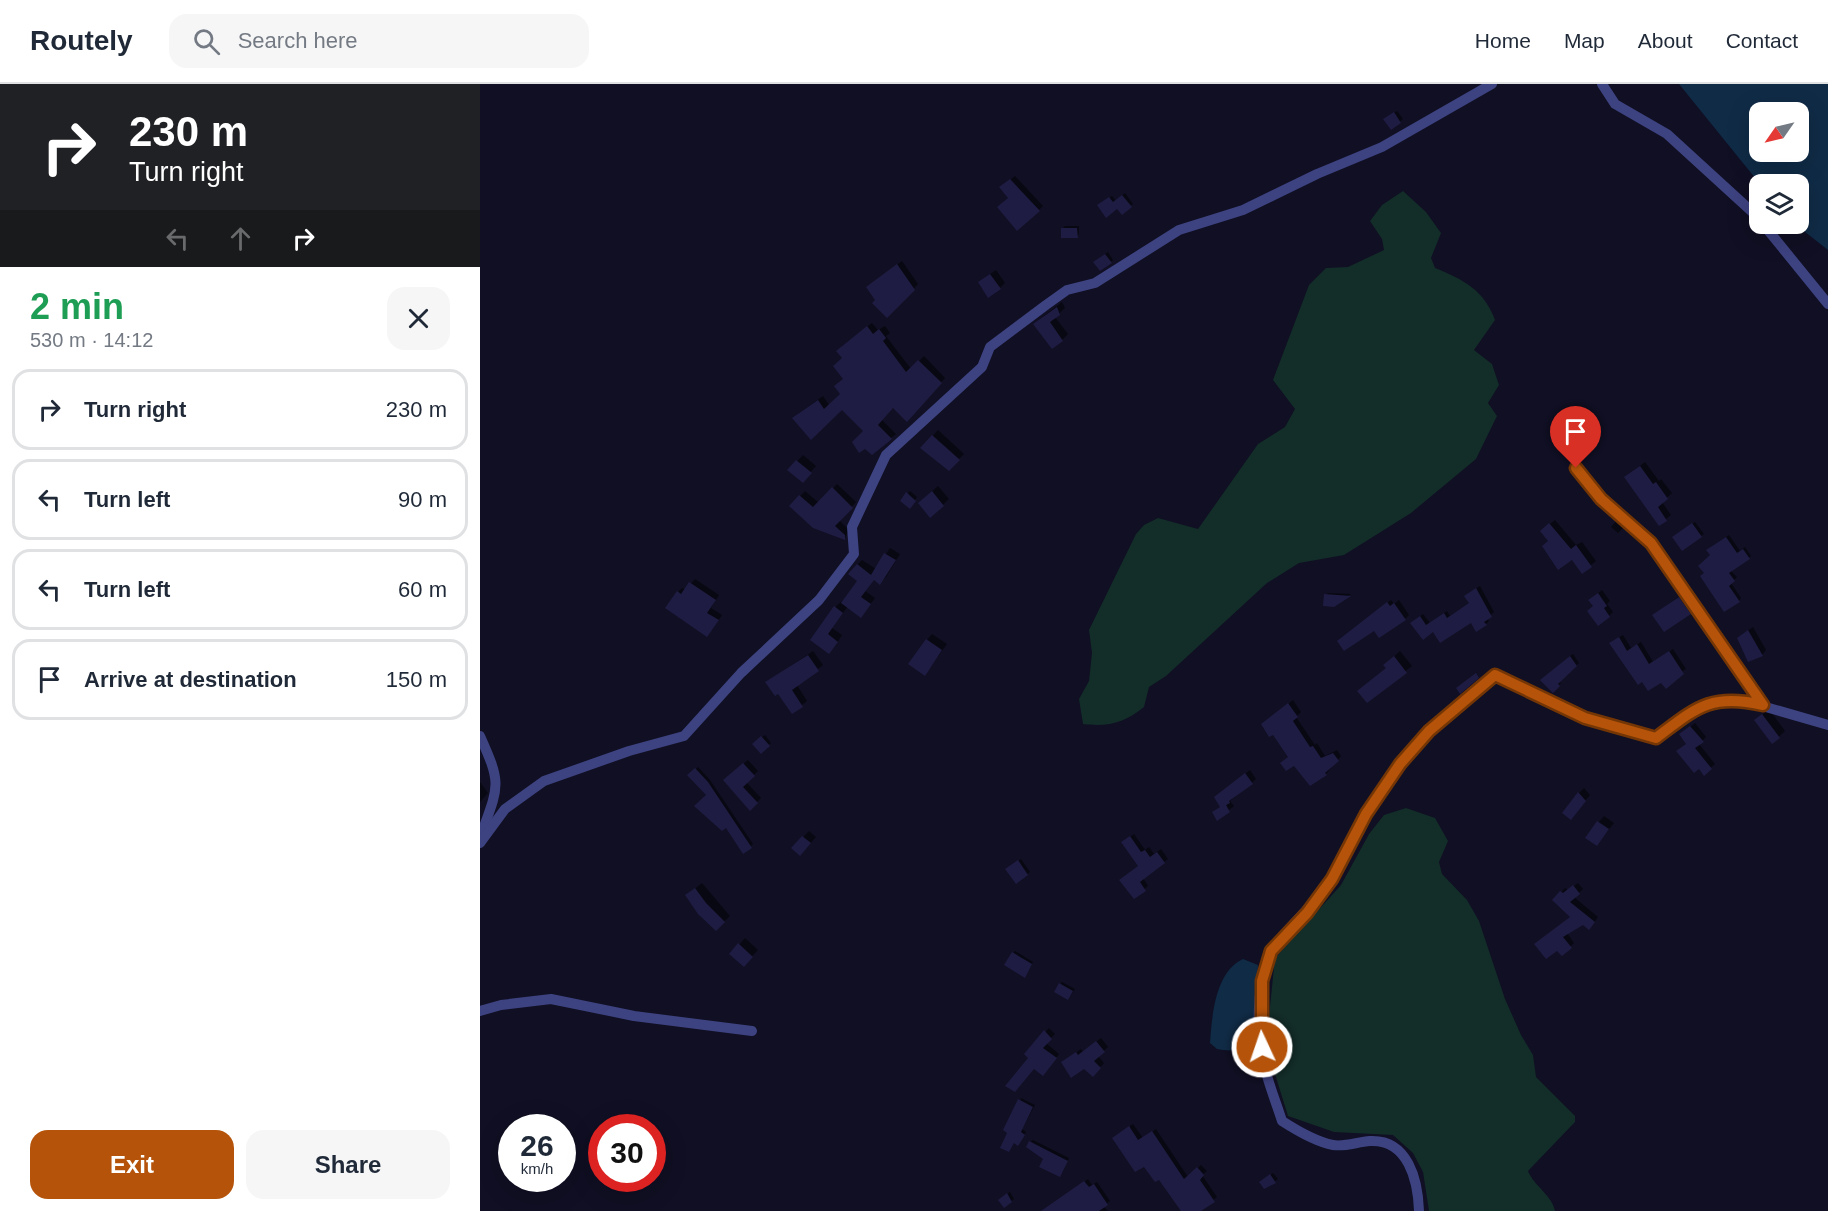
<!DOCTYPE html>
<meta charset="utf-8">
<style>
:root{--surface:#fff;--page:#f6f6f7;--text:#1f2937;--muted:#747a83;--line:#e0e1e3;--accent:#b45309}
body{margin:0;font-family:Helvetica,sans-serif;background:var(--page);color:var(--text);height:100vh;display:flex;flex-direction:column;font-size:22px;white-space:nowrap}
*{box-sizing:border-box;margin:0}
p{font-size:20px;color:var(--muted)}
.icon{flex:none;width:33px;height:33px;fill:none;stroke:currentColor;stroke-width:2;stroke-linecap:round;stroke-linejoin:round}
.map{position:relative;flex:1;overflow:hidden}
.drawer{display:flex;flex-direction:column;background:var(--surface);width:480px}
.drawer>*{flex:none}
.top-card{background:#202124;color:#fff;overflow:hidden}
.needle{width:39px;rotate:236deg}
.fabs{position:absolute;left:1269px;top:18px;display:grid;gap:12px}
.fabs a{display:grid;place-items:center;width:60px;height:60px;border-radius:12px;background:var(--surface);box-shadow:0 6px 24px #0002;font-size:30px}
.speed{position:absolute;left:18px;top:1030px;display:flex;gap:12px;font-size:30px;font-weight:700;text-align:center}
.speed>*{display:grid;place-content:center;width:78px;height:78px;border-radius:50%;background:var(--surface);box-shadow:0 6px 24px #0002;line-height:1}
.speed small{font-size:15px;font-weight:400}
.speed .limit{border:9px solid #d22;background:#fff;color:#111}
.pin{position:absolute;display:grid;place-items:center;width:51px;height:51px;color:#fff;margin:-62px -26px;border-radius:50% 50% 50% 0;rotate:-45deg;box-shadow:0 0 6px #0007}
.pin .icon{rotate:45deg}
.me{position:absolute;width:66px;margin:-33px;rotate:357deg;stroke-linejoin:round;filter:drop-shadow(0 0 4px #0008)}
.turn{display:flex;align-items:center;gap:21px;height:126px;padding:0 30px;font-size:27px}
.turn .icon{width:78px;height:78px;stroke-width:2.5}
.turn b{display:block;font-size:42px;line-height:51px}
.lanes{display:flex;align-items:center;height:57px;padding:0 30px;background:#0003;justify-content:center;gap:30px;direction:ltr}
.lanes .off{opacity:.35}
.round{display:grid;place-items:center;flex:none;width:63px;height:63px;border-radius:18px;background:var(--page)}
.summary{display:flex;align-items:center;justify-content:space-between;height:102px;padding:0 30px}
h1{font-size:36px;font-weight:700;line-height:45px;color:#1e9e55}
.action{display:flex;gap:12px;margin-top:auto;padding:12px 30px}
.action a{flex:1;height:69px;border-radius:18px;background:var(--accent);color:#fff;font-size:24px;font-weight:700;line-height:69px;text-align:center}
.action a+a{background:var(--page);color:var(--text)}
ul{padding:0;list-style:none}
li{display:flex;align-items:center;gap:18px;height:81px;margin:0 12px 9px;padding:0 18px;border:3px solid var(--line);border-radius:18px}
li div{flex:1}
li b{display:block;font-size:22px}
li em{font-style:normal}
header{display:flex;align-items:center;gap:36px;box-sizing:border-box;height:84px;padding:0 30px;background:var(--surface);border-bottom:2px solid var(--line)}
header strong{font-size:28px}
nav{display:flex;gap:33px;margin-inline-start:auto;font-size:21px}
.search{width:420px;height:54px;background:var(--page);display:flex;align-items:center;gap:15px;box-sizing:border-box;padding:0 21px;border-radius:18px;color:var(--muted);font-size:22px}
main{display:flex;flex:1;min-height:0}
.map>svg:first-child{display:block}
.green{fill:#132d29}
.water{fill:#102b46;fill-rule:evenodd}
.shadow{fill:#0007}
.building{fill:#1f1c43}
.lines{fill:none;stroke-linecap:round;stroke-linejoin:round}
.minor{stroke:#3d4280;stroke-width:10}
.route-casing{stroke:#753606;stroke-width:15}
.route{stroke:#b45309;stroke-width:10}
</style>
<header>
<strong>Routely</strong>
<div class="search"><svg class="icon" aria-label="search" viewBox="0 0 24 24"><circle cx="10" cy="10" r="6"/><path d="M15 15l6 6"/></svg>Search here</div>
<nav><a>Home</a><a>Map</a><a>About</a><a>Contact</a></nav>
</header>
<main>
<section class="drawer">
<div class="top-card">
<div class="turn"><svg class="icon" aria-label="right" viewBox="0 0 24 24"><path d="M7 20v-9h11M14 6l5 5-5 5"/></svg><div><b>230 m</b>Turn right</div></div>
<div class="lanes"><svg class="icon off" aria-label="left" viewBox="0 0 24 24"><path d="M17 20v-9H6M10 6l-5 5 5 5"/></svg><svg class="icon off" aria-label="ahead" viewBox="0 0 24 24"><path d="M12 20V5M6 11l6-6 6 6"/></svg><svg class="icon" aria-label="right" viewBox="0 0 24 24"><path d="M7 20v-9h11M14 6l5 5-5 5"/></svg></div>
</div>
<div class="summary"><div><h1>2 min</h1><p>530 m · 14:12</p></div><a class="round"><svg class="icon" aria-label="close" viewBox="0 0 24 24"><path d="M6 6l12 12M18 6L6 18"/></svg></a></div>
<ul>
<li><svg class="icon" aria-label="right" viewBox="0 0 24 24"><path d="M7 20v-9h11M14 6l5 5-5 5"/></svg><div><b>Turn right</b></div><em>230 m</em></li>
<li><svg class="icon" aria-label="left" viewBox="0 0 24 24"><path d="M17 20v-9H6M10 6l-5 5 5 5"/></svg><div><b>Turn left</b></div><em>90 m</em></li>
<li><svg class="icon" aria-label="left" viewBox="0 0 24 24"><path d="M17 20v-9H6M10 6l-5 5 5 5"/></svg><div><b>Turn left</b></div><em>60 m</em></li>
<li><svg class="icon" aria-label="arrive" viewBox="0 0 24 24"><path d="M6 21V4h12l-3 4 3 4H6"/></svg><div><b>Arrive at destination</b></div><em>150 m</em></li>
</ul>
<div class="action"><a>Exit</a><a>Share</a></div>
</section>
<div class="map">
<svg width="1348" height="1127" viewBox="0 0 1348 1127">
<rect width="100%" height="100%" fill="#100f23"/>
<g class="green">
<path d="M923 107 946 128 961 149 951 174 955 184C983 195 1005 207 1015 236L994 266 1012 280 1019 301 1008 319 1017 332 996 375 931 429 864 471 819 479 787 499 686 592 669 603 664 623C644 639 629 643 603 640L599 615 609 597 612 569 609 546 656 450 664 441 678 434 718 445 778 360 805 343 815 325 793 296 829 201 846 184 868 183 904 166 902 155 890 137 902 121Z"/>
<path d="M926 724 955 734 968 757 959 778 962 790 987 816 999 837 1025 915 1041 951 1053 971 1056 993 1095 1032V1038L1048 1087C1054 1102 1072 1111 1075 1127H949L943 1088 933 1069 913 1051 854 1048 808 1032 786 961 795 874 861 801 889 750 904 731Z"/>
</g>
<g class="water">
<path d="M1199 0H1348V166L1315 140H1318V100H1280ZM1280 28H1318V68H1280Z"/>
<path d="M763 875 778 881 774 955C766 967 751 968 737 965L730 959C732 932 735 888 763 875Z"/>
</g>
<g class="shadow">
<polygon points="917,27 923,35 911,44 908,33"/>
<polygon points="535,92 563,122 559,126 526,99"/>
<polygon points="645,109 653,120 642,129 638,123 621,119 632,112 636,117"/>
<polygon points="585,142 599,142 599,150 597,153 583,144"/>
<polygon points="628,168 633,176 631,178 617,176"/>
<polygon points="422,177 438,200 407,232 397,216 393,199"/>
<polygon points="516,186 525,199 520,204 506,193"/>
<polygon points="582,218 585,224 575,233 588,250 582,256 560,235"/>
<polygon points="392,239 398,246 405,242 410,249 406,252 431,285 444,272 465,294 427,336 413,322 401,335 416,350 392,369 386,363 385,347 362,324 318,330 343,312 349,321 361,310 365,295 362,262"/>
<polygon points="458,346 484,370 469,385 442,364"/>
<polygon points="323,371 336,382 328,391 309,386"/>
<polygon points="1165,378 1179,397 1181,395 1192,409 1182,418 1191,431 1186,435 1146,393"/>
<polygon points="357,400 376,418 359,436 369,446 365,454 333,442 311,422 325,407 339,419"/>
<polygon points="458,402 469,415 451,432 446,413"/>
<polygon points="430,407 437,413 430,423 422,416"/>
<polygon points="1138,435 1145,442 1138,449 1131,443"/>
<polygon points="1075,436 1096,461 1102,458 1116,477 1102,488 1093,474 1070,457 1066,443"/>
<polygon points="1215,438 1224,450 1221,452 1196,451"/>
<polygon points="1249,451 1260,467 1265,463 1271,472 1250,486 1257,493 1251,499 1261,514 1259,517 1226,488 1232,471 1230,464"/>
<polygon points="410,464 420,470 406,493 400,499 394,495 385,507 395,514 386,526 368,522 352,544 362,551 355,562 332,555 355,523 361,518 363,519 379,497 377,481 382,476 396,485"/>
<polygon points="215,495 239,511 231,524 242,531 232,546 198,508 202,504 206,506"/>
<polygon points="1000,502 1014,528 1007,534 1009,537 1006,540 991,537 954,546 935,536 943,530 950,539 967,527 970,532 990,519 989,509"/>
<polygon points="1122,506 1130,517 1127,520 1133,528 1129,532 1110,516"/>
<polygon points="848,509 871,510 854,522 846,511"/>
<polygon points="1204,509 1214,524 1210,529 1179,527"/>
<polygon points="911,516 914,520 919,516 929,531 925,535 863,553"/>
<polygon points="1273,543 1286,566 1282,571 1263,550"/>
<polygon points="452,550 467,560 445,590 447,556"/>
<polygon points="1143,551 1151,564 1161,558 1173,578 1193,565 1206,585 1169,605 1135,556"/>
<polygon points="333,567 343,581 317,601 327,617 313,628 299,608 287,598"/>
<polygon points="920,567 932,582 887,617 907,584 905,581"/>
<polygon points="1093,570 1099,579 1079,597 1081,599 1073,607 1065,593"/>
<polygon points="813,616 821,628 816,633 835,661 837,659 845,672 857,666 861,672 846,690 830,700 787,637"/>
<polygon points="1289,625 1305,647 1293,658 1282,631"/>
<polygon points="1215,639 1226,653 1219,660 1235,680 1224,689 1207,659 1205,647"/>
<polygon points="285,651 291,659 281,668 274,660"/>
<polygon points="268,676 278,687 266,698 281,714 270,725 248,692"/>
<polygon points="218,683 230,696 273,760 271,762 209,691"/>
<polygon points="770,686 776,695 750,717 754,722 738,735 734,729 741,722 740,709"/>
<polygon points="0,698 8,709 0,718"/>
<polygon points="1104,704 1110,711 1095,729 1099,709"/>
<polygon points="1124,732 1134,739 1117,760 1107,753"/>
<polygon points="329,747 336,753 326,764 313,764"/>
<polygon points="654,750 665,766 669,763 674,770 681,765 688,775 663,794 668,802 654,813 660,781 647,755"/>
<polygon points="541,775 550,788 536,798 530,783"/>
<polygon points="222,799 250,832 236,845 207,811"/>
<polygon points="1098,799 1103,805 1094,813 1118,833 1113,840 1103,839 1087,849 1094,859 1082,870 1077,865 1092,832 1075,816 1085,804 1088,806"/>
<polygon points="265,854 278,866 264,881 251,870"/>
<polygon points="535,867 553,878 547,889 533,869"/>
<polygon points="582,898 595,905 588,915 580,900"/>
<polygon points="569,944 575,950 566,959 579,970 566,987 554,983 546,969"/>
<polygon points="621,954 628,963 618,972 624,979 613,991 604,983 583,978 601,965 603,968"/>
<polygon points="541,1014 555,1021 542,1045 546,1048 540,1057 534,1058 529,1066"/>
<polygon points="653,1040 663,1054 676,1045 708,1093 721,1081 727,1087 722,1091 737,1113 719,1127 710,1127 638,1051"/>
<polygon points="553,1056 589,1074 582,1089 550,1058"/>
<polygon points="793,1089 798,1095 788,1103 783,1096"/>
<polygon points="608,1095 612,1101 617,1098 630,1117 623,1122 628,1127 596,1127 588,1109"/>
<polygon points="530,1108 534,1115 524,1122 522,1113"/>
</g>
<g class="building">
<polygon points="914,28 921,39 911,46 903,35"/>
<polygon points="530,95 560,127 537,147 517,123 528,114 519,103"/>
<polygon points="642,111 652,123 642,131 637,125 626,134 617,121 629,113 633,118"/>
<polygon points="581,144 597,144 598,154 581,154"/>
<polygon points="625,170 632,179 620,187 613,178"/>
<polygon points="417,180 435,206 407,234 392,219 395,216 386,203"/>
<polygon points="510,190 521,205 508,214 498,198"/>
<polygon points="577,223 580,231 570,238 583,257 572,265 553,240"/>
<polygon points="387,242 393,250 399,245 406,254 403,257 426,288 438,276 462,299 427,338 413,324 398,341 412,355 392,371 385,365 379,369 372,358 383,347 362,326 331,356 312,334 338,316 344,325 360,310 354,302 363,295 353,282 362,274 356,267"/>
<polygon points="452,351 480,376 469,387 440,364"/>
<polygon points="316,376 332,389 323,399 307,386"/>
<polygon points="1160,382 1173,400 1176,398 1188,415 1178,423 1187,437 1179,442 1144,393"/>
<polygon points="352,403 373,424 355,442 365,451 365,456 333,444 309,422 319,411 333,423"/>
<polygon points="452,407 464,422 450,434 438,419"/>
<polygon points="426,408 436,417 430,425 420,417"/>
<polygon points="1069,439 1091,465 1096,461 1112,483 1102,490 1092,476 1078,486 1062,462 1068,457 1060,447"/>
<polygon points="1212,439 1222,453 1202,467 1192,453"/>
<polygon points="1246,453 1257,469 1263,465 1270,475 1249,489 1255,497 1249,502 1260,518 1244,528 1220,492 1224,489 1218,482 1230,471 1226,466"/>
<polygon points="404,469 416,476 400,501 394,496 381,513 391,520 381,534 361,519 377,497 368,490 377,480 391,491"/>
<polygon points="209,498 236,516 227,529 239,536 227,553 185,524 197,507 201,510"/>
<polygon points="996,504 1012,533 1004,538 1007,541 996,548 991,539 960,559 953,548 943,556 930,539 940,532 946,541 964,529 967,534 989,519 984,512"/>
<polygon points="1118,509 1127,522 1124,524 1130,533 1118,542 1107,527 1113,522 1108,516"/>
<polygon points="844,510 871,512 854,523 843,522"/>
<polygon points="1199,513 1211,530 1184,548 1172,531"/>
<polygon points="907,518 910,522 914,519 926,536 899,554 894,547 864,567 857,557"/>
<polygon points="354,522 363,529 348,550 358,558 349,570 330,556"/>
<polygon points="1268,546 1283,572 1268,578 1257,554"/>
<polygon points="1139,553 1147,567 1157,560 1169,580 1189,567 1204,590 1186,605 1181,599 1168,607 1162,598 1158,601 1129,559"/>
<polygon points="446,555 462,566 445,592 428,580"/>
<polygon points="328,571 339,587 312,606 323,623 312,630 298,610 295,612 285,598"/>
<polygon points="914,572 927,589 887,619 877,607 906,584 903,581"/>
<polygon points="1090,572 1097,582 1078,600 1080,602 1073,609 1060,596"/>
<polygon points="996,589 999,594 980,610 976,604"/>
<polygon points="808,619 818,633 813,637 830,663 833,662 841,674 853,669 859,677 845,689 847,691 830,702 814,682 806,687 800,679 808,673 793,651 789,653 781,640"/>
<polygon points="1282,630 1300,654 1292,660 1274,636"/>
<polygon points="1210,642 1224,658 1215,664 1232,685 1224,692 1219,685 1214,689 1196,667 1206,660 1199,650"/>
<polygon points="281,652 290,662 281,670 272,660"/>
<polygon points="263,679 275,692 263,703 278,719 270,727 243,696"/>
<polygon points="215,684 228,698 272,764 263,770 246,744 242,747 214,722 226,711 207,691"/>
<polygon points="765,689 773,700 749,717 750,719 746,721 750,728 737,737 732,728 740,723 734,713"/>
<polygon points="1098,708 1106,717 1091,736 1082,729"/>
<polygon points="1117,737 1129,745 1117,762 1105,754"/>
<polygon points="322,752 331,759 320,772 311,764"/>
<polygon points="650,752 661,768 665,766 670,773 677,768 685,779 660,798 666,807 654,815 639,796 658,782 641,758"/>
<polygon points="538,776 548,791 536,800 525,785"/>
<polygon points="1093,801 1100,810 1090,818 1115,838 1109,846 1103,841 1083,853 1092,864 1082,872 1077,867 1066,875 1054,860 1090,833 1072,816 1080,807 1083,809"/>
<polygon points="215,804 226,819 245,838 236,847 218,830 205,811"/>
<polygon points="258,859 273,873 264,883 249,870"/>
<polygon points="532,868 552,880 545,894 524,881"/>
<polygon points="579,899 593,907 588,916 574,908"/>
<polygon points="564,946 572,955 563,964 577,974 563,992 554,985 535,1008 525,1002 548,974 544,970"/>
<polygon points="616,957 625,968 614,977 621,984 613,993 604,985 591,994 581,978 596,968 598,971"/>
<polygon points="538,1015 553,1023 541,1048 545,1051 538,1062 534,1059 529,1068 520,1064 527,1049 523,1046"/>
<polygon points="649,1042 658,1056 672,1047 704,1095 717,1083 724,1091 720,1096 735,1118 721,1127 701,1127 679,1096 675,1098 664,1083 655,1088 632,1054"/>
<polygon points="549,1057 588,1077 580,1093 559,1083 563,1075 546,1063"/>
<polygon points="790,1090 796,1099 784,1105 779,1098"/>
<polygon points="604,1097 609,1103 614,1100 628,1121 619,1127 561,1127"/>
<polygon points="527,1109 532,1118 524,1124 518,1116"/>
</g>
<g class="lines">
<g class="minor">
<polyline points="1122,0 1135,20 1187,50 1280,135"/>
<polyline points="1283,140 1348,220"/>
<polyline points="1096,384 1121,415 1171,459 1283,621"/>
<path d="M0 652C22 701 19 701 1 751"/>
<polyline points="0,759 25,725 64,697 149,667 204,652 261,589 339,516 374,470 372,443 406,371 502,283 510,263 566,221 587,206 615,199 699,146 763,126 837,90 902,63 1012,0"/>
<polyline points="0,927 21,921 71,915 154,932 272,947"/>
<path d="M939 1127C938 1096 928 1055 890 1057 877 1058 865 1063 853 1061 837 1058 816 1046 802 1037 796 1018 788 999 784 980 776 949 777 907 787 876 793 856 838 818 852 795 871 766 884 733 902 703 931 659 974 624 1015 591L1105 634 1175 654 1221 621 1258 615 1348 641"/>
</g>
</g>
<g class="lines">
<defs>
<path id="route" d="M782 963V897L791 867 827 829 852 795 886 730 920 680 949 647 1015 591 1105 634 1176 654C1216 624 1230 609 1283 621L1171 459 1121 415 1096 384"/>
</defs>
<use href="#route" class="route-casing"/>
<use href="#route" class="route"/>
</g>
</svg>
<div class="fabs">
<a><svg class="needle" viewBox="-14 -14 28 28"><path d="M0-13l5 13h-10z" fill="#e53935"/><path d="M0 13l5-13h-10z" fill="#747a83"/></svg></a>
<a><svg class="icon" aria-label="layers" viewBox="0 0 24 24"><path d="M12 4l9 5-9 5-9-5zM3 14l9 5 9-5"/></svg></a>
</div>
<div class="speed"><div>26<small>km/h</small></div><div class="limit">30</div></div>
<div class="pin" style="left:1096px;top:384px;background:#d93025"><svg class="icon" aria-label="arrive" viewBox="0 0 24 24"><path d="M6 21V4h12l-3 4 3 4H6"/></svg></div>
<svg class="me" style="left:782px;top:963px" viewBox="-20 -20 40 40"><circle r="17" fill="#b45309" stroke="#fff" stroke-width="3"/><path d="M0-11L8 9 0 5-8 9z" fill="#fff"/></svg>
</div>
</main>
